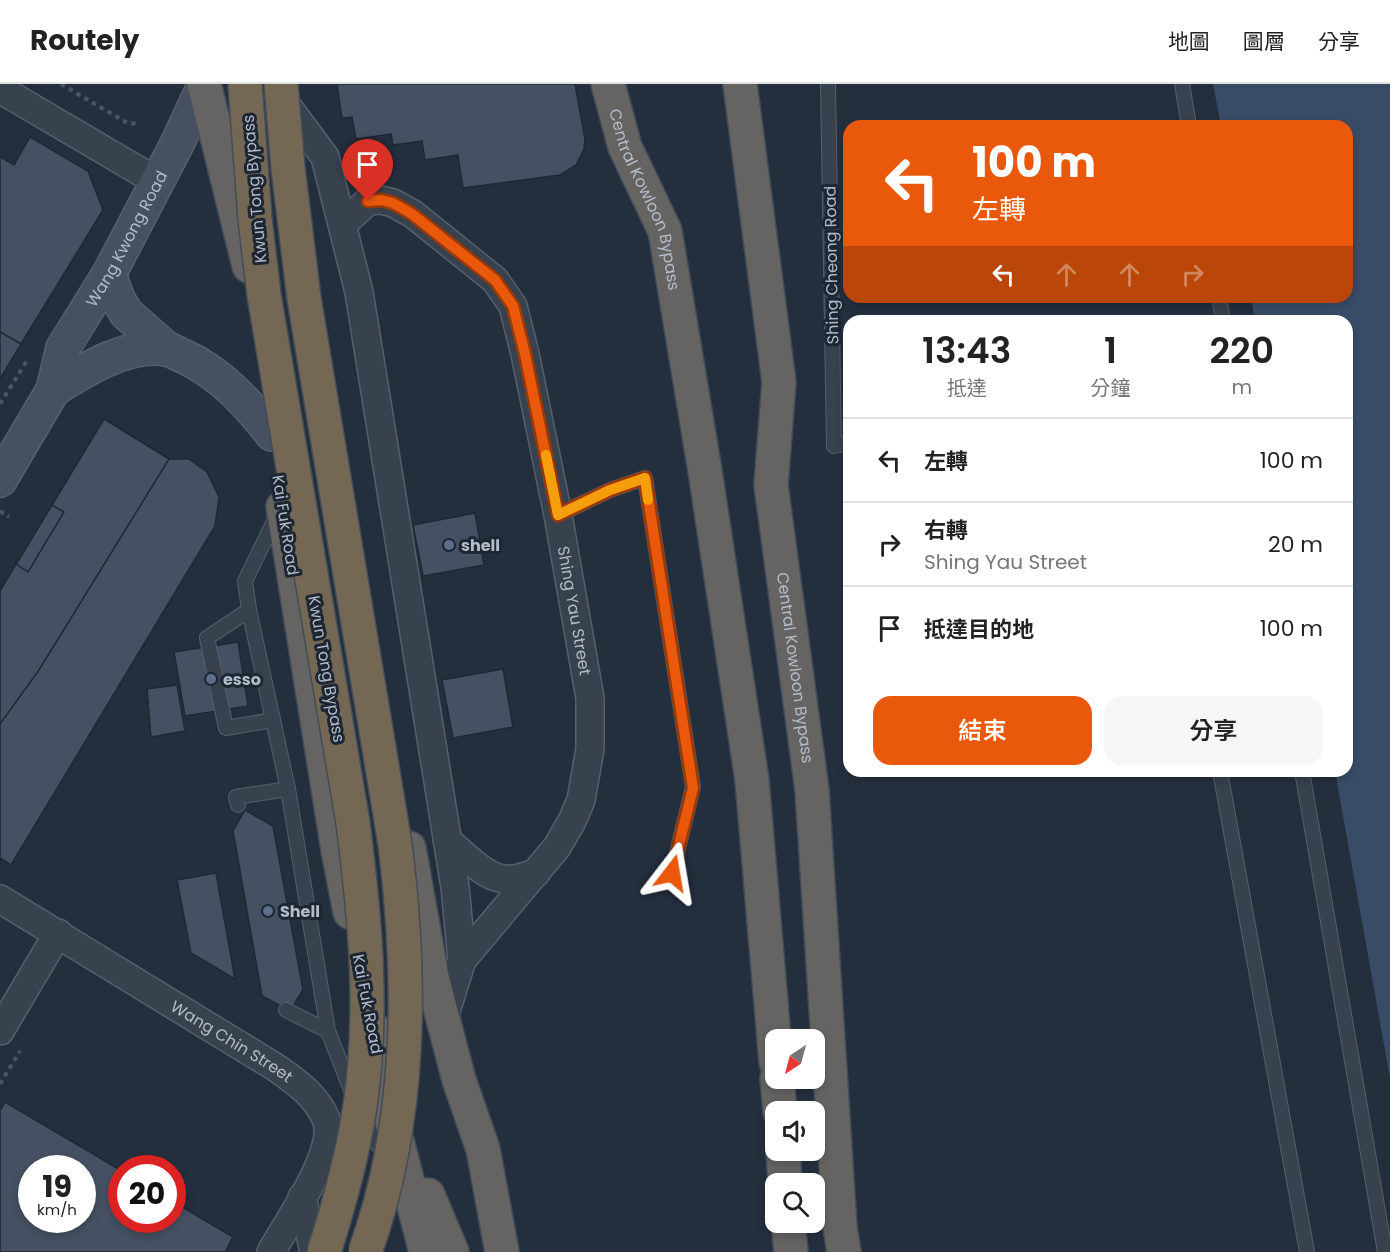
<!DOCTYPE html>
<html lang="zh-TW">
<meta charset="utf-8">
<style>
:root{--surface:#fff;--page:#f6f6f6;--text:#222;--muted:#767676;--line:#e0e0e0;--accent:#ea580c}
body{margin:0;font-family:Poppins,"Noto Sans TC",sans-serif;background:var(--page);color:var(--text);height:100vh;display:flex;flex-direction:column;font-size:22px;white-space:nowrap}
*{box-sizing:border-box;margin:0}
p{font-size:20px;color:var(--muted)}
.icon{flex:none;width:33px;height:33px;fill:none;stroke:currentColor;stroke-width:2;stroke-linecap:round;stroke-linejoin:round}
.map{position:relative;flex:1;overflow:hidden}
.details{position:absolute;left:843px;top:231px;width:510px;height:462px;display:flex;flex-direction:column;background:var(--surface);border-radius:18px;box-shadow:0 3px 9px #0003}
.details>*{flex:none}
.guide{position:absolute;left:843px;top:36px;width:510px;height:183px;border-radius:18px;box-shadow:0 3px 9px #0003;background:#ea580c;color:#fff;overflow:hidden}
.needle{width:39px;rotate:216deg}
.tools{position:absolute;left:765px;top:945px;display:grid;gap:12px}
.tools a{display:grid;place-items:center;width:60px;height:60px;border-radius:12px;background:var(--surface);box-shadow:0 3px 9px #0003;font-size:30px}
.speed{position:absolute;left:18px;top:1071px;display:flex;gap:12px;font-size:30px;font-weight:700;text-align:center}
.speed>*{display:grid;place-content:center;width:78px;height:78px;border-radius:50%;background:var(--surface);box-shadow:0 3px 9px #0003;line-height:1}
.speed small{font-size:15px;font-weight:400}
.speed .limit{border:9px solid #d22;background:#fff;color:#111}
.pin{position:absolute;display:grid;place-items:center;width:51px;height:51px;color:#fff;margin:-62px -26px;border-radius:50% 50% 50% 0;rotate:-45deg;box-shadow:0 0 6px #0007}
.pin .icon{rotate:45deg}
.me{position:absolute;width:66px;margin:-33px;rotate:14deg;stroke-linejoin:round;filter:drop-shadow(0 0 4px #0008)}
.turn{display:flex;align-items:center;gap:21px;height:126px;padding:0 30px;font-size:27px}
.turn .icon{width:78px;height:78px;stroke-width:2.5}
.turn b{display:block;font-size:42px;line-height:51px}
.lanes{display:flex;align-items:center;height:57px;padding:0 30px;background:#0003;justify-content:center;gap:30px;direction:ltr}
.lanes .off{opacity:.35}
.eta{display:flex;justify-content:space-evenly;align-items:center;height:102px;text-align:center}
.eta b{font-size:36px;font-weight:600;line-height:42px}
.button{display:flex;gap:12px;margin-top:auto;padding:12px 30px}
.button a{flex:1;height:69px;border-radius:18px;background:var(--accent);color:#fff;font-size:24px;font-weight:600;line-height:69px;text-align:center}
.button a+a{background:var(--page);color:var(--text)}
ul{padding:0;list-style:none}
li{display:flex;align-items:center;gap:18px;height:84px;padding:0 30px;border-top:2px solid var(--line)}
li div{flex:1}
li b{display:block;font-size:22px}
li em{font-style:normal}
header{display:flex;align-items:center;gap:36px;box-sizing:border-box;height:84px;padding:0 30px;background:var(--surface);border-bottom:2px solid var(--line)}
header strong{font-size:28px}
nav{display:flex;gap:33px;margin-inline-start:auto;font-size:21px}
.map>svg:first-child{display:block}
.water{fill:#394c67}
.building{fill:#455162;stroke:#1f2835;stroke-width:1.5;fill-rule:evenodd}
.lines{fill:none;stroke-linecap:round;stroke-linejoin:round}
.service-casing{stroke:#565f6c;stroke-width:16}
.minor-casing{stroke:#565f6c;stroke-width:30}
.secondary-casing{stroke:#565f6c;stroke-width:36}
.trunk-casing{stroke:#434c59;stroke-width:36}
.path{stroke:#44595c;stroke-width:4;stroke-dasharray:4.5 4.5;stroke-linecap:butt}
.service{stroke:#38414e;stroke-width:14}
.minor{stroke:#38414e;stroke-width:27}
.secondary{stroke:#465061;stroke-width:33}
.trunk{stroke:#656462;stroke-width:33}
.motorway-bridge-casing{stroke:#434c59;stroke-width:36;stroke-linecap:butt}
.motorway-bridge{stroke:#746855;stroke-width:33}
.route-casing{stroke:#983908;stroke-width:15}
.route{stroke:#ea580c;stroke-width:10}
.slow{stroke:#f59e0b;stroke-width:10}
.service-dot{fill:#5c6f8a;stroke:#1d2633;stroke-width:2}
.labels{text-anchor:middle;stroke-width:6;stroke-linejoin:round;paint-order:stroke}
.street-label{font-size:16px;fill:#b4bcc9;stroke:#1d2633}
.poi-label{font-size:16px;font-weight:bold;fill:#b4bcc9;stroke:#1d2633;text-anchor:start}
</style>
<header>
<strong>Routely</strong>
<nav><a>地圖</a><a>圖層</a><a>分享</a></nav>
</header>
<div class="map">
<svg width="1390" height="1168" viewBox="0 0 1390 1168">
<rect width="100%" height="100%" fill="#242f3e"/>
<polygon class="water" points="1213,0 1390,0 1390,994 1335,687 1347,687 1347,237 1255,237 1251,213 1347,213 1347,42 1221,42"/>
<g class="building">
<polygon points="337,0 575,0 585,55 584,65 576,81 560,91 463,104 458,71 425,76 422,57 393,61 391,50 356,55 352,33 342,34"/>
<polygon points="30,53 88,87 103,126 21,260 0,248 0,73 14,81"/>
<polygon points="0,248 21,260 0,295"/>
<polygon points="104,335 169,375 189,375 207,388 219,413 215,442 11,781 0,774 0,507"/>
<polygon points="104,335 169,375 39,586 0,640 0,507 16,480 28,488 64,428 52,421"/>
<polygon points="475,429 484,481 423,492 413,441"/>
<polygon points="238,558 248,622 185,632 174,568"/>
<polygon points="503,585 513,643 453,654 442,596"/>
<polygon points="177,601 185,647 151,653 147,605"/>
<polygon points="245,726 273,742 303,906 290,927 262,912 233,747"/>
<polygon points="216,789 235,895 191,869 177,796"/>
<path d="M5 1018 122 1087V1136H172V1117L233 1153 225 1168H0V1027ZM32 1084H82V1136H32Z"/>
</g>
<g class="lines">
<defs>
<g id="service">
<polyline points="828,0 834,362 849,359"/>
<polyline points="1182,0 1189,42"/>
<polyline points="1219,213 1223,237"/>
<polyline points="278,429 245,497 249,526 288,705 328,947 353,1011"/>
<polyline points="558,431 610,406 645,394 693,703 672,789"/>
<polyline points="249,526 207,554 226,644 273,636"/>
<polyline points="1220,687 1307,1168"/>
<polyline points="1302,687 1385,1168"/>
<polyline points="238,721 236,713 288,705"/>
<polyline points="286,926 328,947"/>
<polyline points="363,1034 386,1075"/>
</g>
<g id="minor">
<polyline points="0,5 158,98"/>
<polyline points="279,11 325,73 359,208 455,803 462,876 443,937"/>
<path id="s1" d="M343 140 368 117 381 116 393 119 413 130 495 196 513 222 525 270 558 431 590 614V665L581 716 572 737 557 763 462 876"/>
<path d="M447 756C465 771 488 799 514 795 521 794 529 791 536 789"/>
<path id="s2" d="M0 815 275 983C295 997 316 1011 326 1035 339 1065 286 1141 271 1168"/>
<polyline points="0,947 58,849"/>
<polyline points="302,1113 314,1168"/>
</g>
<g id="secondary">
<polyline points="109,190 118,215 126,229 167,265"/>
<path d="M53 306C83 287 128 258 167 265 172 266 178 270 183 272 221 289 247 319 272 350"/>
<path id="s3" d="M0 396 53 306 63 264 109 190 177 60 204 2"/>
</g>
<g id="trunk">
<polyline points="204,0 249,182"/>
<path id="s4" d="M608 0 625 63 665 147 705 387 752 696 776 978"/>
<path id="s5" d="M740 0 779 298 771 401 812 706 840 1143 844 1168"/>
<polyline points="283,423 338,766 350,828"/>
<polyline points="409,764 432,893 459,996 483,1065 502,1168"/>
<polyline points="372,943 386,1015 426,1168"/>
<polyline points="777,994 780,1028"/>
<polyline points="783,1066 785,1100"/>
<polyline points="428,1111 452,1168"/>
<polyline points="788,1138 791,1168"/>
</g>
</defs>
<use href="#service" class="service-casing"/>
<use href="#minor" class="minor-casing"/>
<use href="#secondary" class="secondary-casing"/>
<use href="#trunk" class="trunk-casing"/>
<g class="path">
<polyline points="61,0 129,40 136,39"/>
<polyline points="0,320 28,275"/>
<polyline points="0,427 9,433"/>
<polyline points="0,1000 20,967"/>
</g>
<use href="#service" class="service"/>
<use href="#minor" class="minor"/>
<use href="#secondary" class="secondary"/>
<use href="#trunk" class="trunk"/>
<defs>
<g id="motorway-bridge">
<path d="M245 0 255 135 264 211 353 739C365 833 374 928 360 1022 353 1071 339 1121 324 1168"/>
<path d="M281 0 288 84 304 214 395 760C412 896 412 1037 365 1168"/>
</g>
</defs>
<use href="#motorway-bridge" class="motorway-bridge-casing"/>
<use href="#motorway-bridge" class="motorway-bridge"/>
</g>
<g class="lines">
<defs>
<polyline id="route" points="368,117 381,116 393,119 412,130 495,196 513,222 525,270 558,431 610,406 645,394 693,704 672,789"/>
</defs>
<use href="#route" class="route-casing"/>
<use href="#route" class="route"/>
<polyline class="slow" points="546,371 558,431 610,406 645,394 648,416"/>
</g>
<g class="service-dot">
<circle cx="449" cy="461" r="6"/>
<circle cx="211" cy="595" r="6"/>
<circle cx="268" cy="827" r="6"/>
</g>
<g class="labels">
<g class="street-label">
<text transform="translate(254 105) rotate(-95)" y="6">Kwun Tong Bypass</text>
<text dy="6" stroke="none"><textPath href="#s4" startOffset="122">Central Kowloon Bypass</textPath></text>
<text dy="6" stroke="none"><textPath href="#s3" startOffset="274">Wang Kwong Road</textPath></text>
<text transform="translate(831 181) rotate(-91)" y="6">Shing Cheong Road</text>
<text transform="translate(286 441) rotate(81)" y="6">Kai Fuk Road</text>
<text dy="6" stroke="none"><textPath href="#s1" startOffset="530">Shing Yau Street</textPath></text>
<text dy="6" stroke="none"><textPath href="#s5" startOffset="588">Central Kowloon Bypass</textPath></text>
<text transform="translate(327 585) rotate(80)" y="6">Kwun Tong Bypass</text>
<text transform="translate(368 920) rotate(79)" y="6">Kai Fuk Road</text>
<text dy="6" stroke="none"><textPath href="#s2" startOffset="272">Wang Chin Street</textPath></text>
</g>
<g class="poi-label">
<text x="461" y="467">shell</text>
<text x="223" y="601">esso</text>
<text x="280" y="833">Shell</text>
</g>
</g>
</svg>
<div class="tools">
<a><svg class="needle" viewBox="-14 -14 28 28"><path d="M0-13l5 13h-10z" fill="#e53935"/><path d="M0 13l5-13h-10z" fill="#767676"/></svg></a>
<a><svg class="icon" aria-label="sound" viewBox="0 0 24 24"><path d="M4 9h4l5-4v14l-5-4H4zM17 9q2 3 0 6"/></svg></a>
<a><svg class="icon" aria-label="search" viewBox="0 0 24 24"><circle cx="10" cy="10" r="6"/><path d="M15 15l6 6"/></svg></a>
</div>
<div class="speed"><div>19<small>km/h</small></div><div class="limit">20</div></div>
<div class="pin" style="left:368px;top:117px;background:#d93025"><svg class="icon" aria-label="arrive" viewBox="0 0 24 24"><path d="M6 21V4h12l-3 4 3 4H6"/></svg></div>
<svg class="me" style="left:672px;top:789px" viewBox="-20 -20 40 40"><path d="M0-17L14 15 0 8-14 15z" fill="#ea580c" stroke="#fff" stroke-width="4"/></svg>
<div class="guide">
<div class="turn"><svg class="icon" aria-label="left" viewBox="0 0 24 24"><path d="M17 20v-9H6M10 6l-5 5 5 5"/></svg><div><b>100 m</b>左轉</div></div>
<div class="lanes"><svg class="icon" aria-label="left" viewBox="0 0 24 24"><path d="M17 20v-9H6M10 6l-5 5 5 5"/></svg><svg class="icon off" aria-label="ahead" viewBox="0 0 24 24"><path d="M12 20V5M6 11l6-6 6 6"/></svg><svg class="icon off" aria-label="ahead" viewBox="0 0 24 24"><path d="M12 20V5M6 11l6-6 6 6"/></svg><svg class="icon off" aria-label="right" viewBox="0 0 24 24"><path d="M7 20v-9h11M14 6l5 5-5 5"/></svg></div>
</div>
<section class="details">
<div class="eta">
<div><b>13:43</b><p>抵達</p></div>
<div><b>1</b><p>分鐘</p></div>
<div><b>220</b><p>m</p></div>
</div>
<ul>
<li><svg class="icon" aria-label="left" viewBox="0 0 24 24"><path d="M17 20v-9H6M10 6l-5 5 5 5"/></svg><div><b>左轉</b></div><em>100 m</em></li>
<li><svg class="icon" aria-label="right" viewBox="0 0 24 24"><path d="M7 20v-9h11M14 6l5 5-5 5"/></svg><div><b>右轉</b><p>Shing Yau Street</p></div><em>20 m</em></li>
<li><svg class="icon" aria-label="arrive" viewBox="0 0 24 24"><path d="M6 21V4h12l-3 4 3 4H6"/></svg><div><b>抵達目的地</b></div><em>100 m</em></li>
</ul>
<div class="button"><a>結束</a><a>分享</a></div>
</section>
</div>
